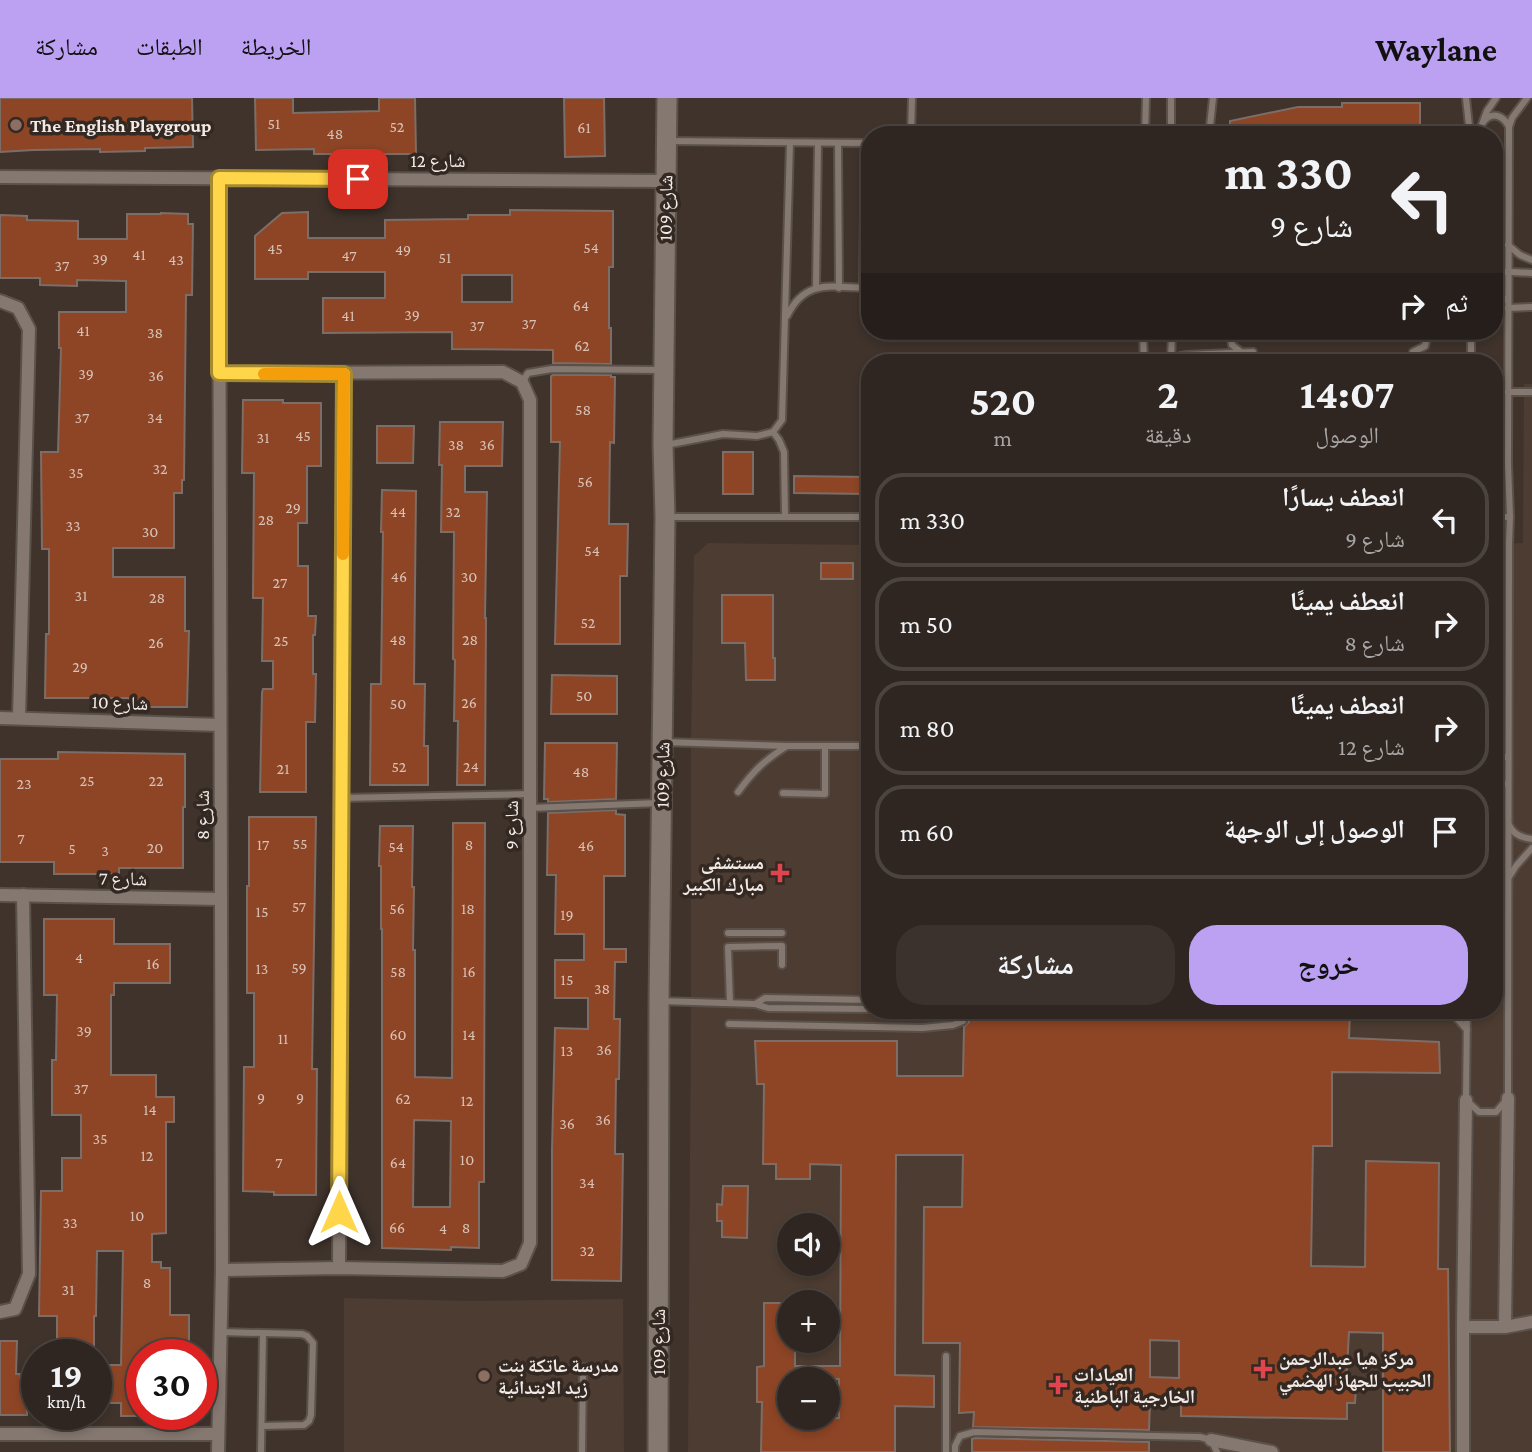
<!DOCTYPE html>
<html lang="ar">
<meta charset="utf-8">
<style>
:root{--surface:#2f2621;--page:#3b322e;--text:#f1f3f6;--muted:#a7a5a5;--line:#4a433f;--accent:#bca0f2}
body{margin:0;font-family:"Crimson Pro","Noto Naskh Arabic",serif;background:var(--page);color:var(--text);direction:rtl;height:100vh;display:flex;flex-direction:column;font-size:26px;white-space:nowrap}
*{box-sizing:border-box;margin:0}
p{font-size:23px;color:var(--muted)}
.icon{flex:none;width:38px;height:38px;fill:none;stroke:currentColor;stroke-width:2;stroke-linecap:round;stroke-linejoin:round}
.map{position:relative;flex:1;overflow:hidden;direction:ltr}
.panel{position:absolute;left:861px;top:256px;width:642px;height:665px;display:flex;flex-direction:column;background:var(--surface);border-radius:28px;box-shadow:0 4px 10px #0003,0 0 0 2px var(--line);direction:rtl}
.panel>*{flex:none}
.banner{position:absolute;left:861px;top:28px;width:642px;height:214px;border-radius:28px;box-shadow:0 4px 10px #0003,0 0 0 2px var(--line);direction:rtl;background:#2f2621;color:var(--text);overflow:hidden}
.tools{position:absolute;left:777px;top:1115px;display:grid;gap:14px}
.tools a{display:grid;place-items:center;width:63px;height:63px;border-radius:50%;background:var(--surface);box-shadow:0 4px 10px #0003,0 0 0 2px var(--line);font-size:35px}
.speed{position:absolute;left:21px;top:1241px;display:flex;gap:14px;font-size:35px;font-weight:700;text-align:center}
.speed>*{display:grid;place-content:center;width:91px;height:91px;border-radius:50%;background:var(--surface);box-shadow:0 4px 10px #0003,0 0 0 2px var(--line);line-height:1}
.speed small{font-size:18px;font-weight:400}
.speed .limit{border:10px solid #d22;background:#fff;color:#111}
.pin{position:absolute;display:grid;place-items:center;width:60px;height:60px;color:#fff;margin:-30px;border-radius:14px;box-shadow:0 4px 10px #0006}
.me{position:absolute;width:77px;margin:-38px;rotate:0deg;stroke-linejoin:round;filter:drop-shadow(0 0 5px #0008)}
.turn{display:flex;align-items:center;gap:24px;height:147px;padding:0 35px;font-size:32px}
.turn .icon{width:91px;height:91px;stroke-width:2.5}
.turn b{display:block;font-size:49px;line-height:60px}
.then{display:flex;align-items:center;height:66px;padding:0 35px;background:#0003;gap:14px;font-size:26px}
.eta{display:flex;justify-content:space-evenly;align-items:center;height:119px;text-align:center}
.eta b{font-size:42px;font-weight:700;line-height:49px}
.cta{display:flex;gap:14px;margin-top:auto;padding:14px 35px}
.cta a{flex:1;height:80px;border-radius:28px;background:var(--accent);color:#111;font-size:28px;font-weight:700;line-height:80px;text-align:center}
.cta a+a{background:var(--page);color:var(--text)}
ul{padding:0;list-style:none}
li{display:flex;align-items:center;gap:21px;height:94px;margin:0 14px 10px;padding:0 21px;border:4px solid var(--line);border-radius:28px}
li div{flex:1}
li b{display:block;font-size:26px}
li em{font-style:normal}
header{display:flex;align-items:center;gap:42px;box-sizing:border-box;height:98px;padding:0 35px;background:var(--accent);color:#111}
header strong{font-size:33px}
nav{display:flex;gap:38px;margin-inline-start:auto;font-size:24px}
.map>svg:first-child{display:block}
.built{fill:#4d3c31;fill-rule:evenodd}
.building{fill:#8d4525;stroke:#7c6d67;stroke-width:2;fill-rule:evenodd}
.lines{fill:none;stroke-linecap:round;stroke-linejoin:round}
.lane-casing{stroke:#5a514b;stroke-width:10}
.street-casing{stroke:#5a514b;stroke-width:16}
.secondary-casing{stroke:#5a514b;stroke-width:23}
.lane{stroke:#857870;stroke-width:6}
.street{stroke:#857870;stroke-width:12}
.secondary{stroke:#857870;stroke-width:19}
.route-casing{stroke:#a68a30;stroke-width:18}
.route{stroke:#ffd54a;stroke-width:12}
.slow{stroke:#f59e0b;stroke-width:12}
.education-dot{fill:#8d6e63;stroke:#342922;stroke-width:2.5}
.health-dot{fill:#e0444e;stroke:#342922;stroke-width:2.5}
.labels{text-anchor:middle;stroke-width:7;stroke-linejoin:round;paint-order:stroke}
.number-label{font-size:16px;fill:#d9c1b6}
.poi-label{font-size:19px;font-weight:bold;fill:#f2eae6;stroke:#342922;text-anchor:start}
.street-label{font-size:19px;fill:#f2eae6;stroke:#342922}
</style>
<header>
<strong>Waylane</strong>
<nav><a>الخريطة</a><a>الطبقات</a><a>مشاركة</a></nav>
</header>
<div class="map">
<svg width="1532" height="1354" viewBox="0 0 1532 1354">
<rect width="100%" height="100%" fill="#3f332c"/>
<g class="built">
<path d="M1524 286H1532V1354H688L691 904V645L694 458 708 445 870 447V912H1494L1495 446 1523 445ZM789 1127H828V1166H789ZM789 1204H828V1242H789ZM789 1281H828V1320H789Z"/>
<polygon points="344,1200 469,1203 623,1201 624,1354 344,1354"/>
</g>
<g class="building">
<polygon points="0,0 192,0 193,49 145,50 145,53 100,54 100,51 33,52 0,54"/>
<polygon points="255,0 293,0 293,15 379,13 379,0 415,0 416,56 314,56 314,51 256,52"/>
<polygon points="564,0 604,0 605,58 565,59"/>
<polygon points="1342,5 1420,5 1420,37 1230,37 1230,23 1298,9 1342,9"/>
<path d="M510 112 613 113V169H609V230H611V266L553 265V252L452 251V234L323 235V200H385V174H308V181H255V138L282 115 308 114V140H385V122L468 121V117H510ZM462 177H512V204H462Z"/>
<polygon points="161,115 188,116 188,126 193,126 192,197 186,197 184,382 182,382 182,395 174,395 174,450 113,450 113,479 185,479 185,533 189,533 187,609 128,609 129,600 45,600 46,536 49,536 49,451 42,451 41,354 58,354 61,250 59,250 59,214 126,214 126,183 77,182 77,188 40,187 40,180 0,180 0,117 27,118 27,122 78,123 78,141 127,141 127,116 161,116"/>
<polygon points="553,277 611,277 611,279 615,279 614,345 610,344 609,426 628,426 627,478 620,478 620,546 555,546 560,344 551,344 551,278"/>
<polygon points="243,302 283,302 283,305 321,305 321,368 307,368 307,425 298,425 298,468 308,468 308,518 316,518 315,537 313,537 313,576 316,576 315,624 306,624 306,694 260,694 262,595 263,591 273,591 273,563 262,563 263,500 253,500 254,375 242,375"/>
<polygon points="440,324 503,324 502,368 465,368 465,394 487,394 485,520 486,520 485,687 457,687 458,623 454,623 455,562 453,561 454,434 441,434 442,367 439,367"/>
<polygon points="377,328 414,328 413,365 377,365"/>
<rect x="723" y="354" width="30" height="42"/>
<polygon points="794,378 869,379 869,396 794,395"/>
<polygon points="382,392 416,393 414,586 425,586 424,648 428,648 428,687 370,687 371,586 381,586 383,434 381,434"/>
<rect x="821" y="465" width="32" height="16"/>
<polygon points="722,497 773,497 773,560 775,560 775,582 746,582 745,545 722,545"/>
<polygon points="552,577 617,578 617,616 551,616"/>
<polygon points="545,645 617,645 616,701 548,704 548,701 544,701"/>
<polygon points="58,654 185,656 185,709 183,709 183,770 119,770 119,776 54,776 54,764 0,764 0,661 58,661"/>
<polygon points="616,712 616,716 625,717 625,778 604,778 604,851 626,851 626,864 615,864 614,921 620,921 619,981 616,981 615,1056 623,1056 621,1183 552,1182 552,1052 555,930 588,931 588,900 555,900 555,862 584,862 584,836 555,836 556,777 547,777 548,715"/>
<polygon points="249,719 316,719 312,971 317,971 316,1097 274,1097 274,1094 243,1093 244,969 254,969 254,895 247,895 247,788 249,788"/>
<path d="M453 725H485L484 1038V1084H479V1150L451 1149V1152L382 1150V831H381V768H379L380 728H413L412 789H414L413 852H415V979L452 980ZM414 1022 451 1023 450 1109H413Z"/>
<polygon points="44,821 114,821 114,846 170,846 170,885 114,885 114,897 111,897 111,977 156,977 156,999 174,999 174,1024 166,1024 166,1135 152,1136 152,1164 161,1164 161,1170 170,1170 170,1217 189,1217 189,1256 142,1256 142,1318 121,1318 121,1305 96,1305 96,1267 121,1267 123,1153 97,1153 96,1218 94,1218 94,1254 57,1254 57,1218 39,1218 41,1093 62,1093 62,1060 81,1060 81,1017 52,1017 52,962 56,962 57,897 44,897"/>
<path d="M969 912H1350L1349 940 1439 944 1440 975 1332 974V1048H1313L1311 1168 1365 1169 1366 1063 1439 1065 1438 1171H1448L1450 1354H1383V1235L1349 1234 1346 1287 1356 1289 1355 1305H1347V1321L1181 1318V1305L1150 1303 1149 1332 973 1329 974 1314 959 1315 960 1245H923L924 1109H962L963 1057H896L895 1277 934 1278V1309L895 1308V1354H761L762 1304H757V1269L764 1268V1205H789V1242H795V1268H840L841 1067 810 1066V1081H776V1066H763L764 986H757L755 943H897V978H963L964 929 969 924ZM1150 1242 1179 1243V1280L1150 1279ZM789 1281H839V1320H789Z"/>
<polygon points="723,1088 748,1088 747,1140 722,1139 722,1123 717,1123 717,1106 722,1107"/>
<polygon points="0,1243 17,1243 16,1276 20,1276 20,1285 27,1285 27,1317 0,1317"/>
<polygon points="975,1340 1149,1344 1149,1354 972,1354 972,1341"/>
</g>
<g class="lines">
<defs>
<g id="lane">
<polyline points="1171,0 1171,37"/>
<polyline points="1466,0 1470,37"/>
<path d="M1484 23C1493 13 1504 18 1509 29"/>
<polyline points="911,37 912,0"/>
<polyline points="1145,37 1146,0"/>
<polyline points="1209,37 1213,0"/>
<polyline points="1478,37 1487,13 1496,0"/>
<polyline points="669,43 870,45"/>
<polyline points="838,45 839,190"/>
<polyline points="1508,147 1520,157 1532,162"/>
<polyline points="1494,173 1532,175"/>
<polyline points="816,189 818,45"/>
<polyline points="863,190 865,45"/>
<polyline points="1494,198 1508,202"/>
<polyline points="1508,210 1532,209"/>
<path d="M787 218C806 179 833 190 870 190"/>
<polyline points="1143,233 1144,264"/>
<polyline points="1230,233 1232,247 1241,254"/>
<polyline points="1413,254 1425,248 1428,233"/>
<polyline points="1171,264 1172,233"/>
<polyline points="1173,264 1177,259 1186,257 1253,254"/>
<polyline points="1471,264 1471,233"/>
<polyline points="522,284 528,275 552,271 662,272"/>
<polyline points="1508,294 1532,294"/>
<polyline points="773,334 779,342 784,354 785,419"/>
<polyline points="666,347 723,336 757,338 773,334 782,322 790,45"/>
<polyline points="1494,373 1508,366"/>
<polyline points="669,419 870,419"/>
<polyline points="1494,419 1510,419"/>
<polyline points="664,644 788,648 870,648"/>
<polyline points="1494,659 1508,659"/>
<polyline points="1494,686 1508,686"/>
<path d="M738 694C754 672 765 662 787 648"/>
<polyline points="783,695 825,696 825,648"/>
<polyline points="342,700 530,696"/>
<polyline points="530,710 659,705"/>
<path d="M1509 727C1513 736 1522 740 1532 741"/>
<polyline points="1509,779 1516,768 1532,750"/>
<polyline points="728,835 782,835"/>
<polyline points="661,903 755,906 768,910 870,911"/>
<polyline points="730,905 728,849 782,848 782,867"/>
<polyline points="755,906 765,900 870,902"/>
<polyline points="901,912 922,918 929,912"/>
<polyline points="1435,912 1453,916 1467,932"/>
<polyline points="1467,912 1466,1002 1479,1014 1496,1014 1508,1000 1509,445 1510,419 1508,366 1509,29 1512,20 1527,0"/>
<polyline points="729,926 922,930 953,927 963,923 963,912"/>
<polyline points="220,1234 302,1236 307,1238 313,1245 311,1317 309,1323 304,1327 262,1328"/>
<polyline points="946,1258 946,1354"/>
<polyline points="261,1354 263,1235"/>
<polyline points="582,1354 583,1269"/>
<polyline points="955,1354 955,1348 960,1338 974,1334 1200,1339 1211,1342 1217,1354"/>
</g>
<g id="street">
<polyline points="0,79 665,83"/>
<polyline points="0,203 18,210 29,231 19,620"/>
<polyline points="219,275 503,274 522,284 530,302 530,1145 521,1166 503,1173 339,1170 222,1172"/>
<polyline points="0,620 220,627"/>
<polyline points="0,797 221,801"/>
<polyline points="339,1170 344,276"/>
<polyline points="0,1214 15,1211 29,1176 23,797"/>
<polyline points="1463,1229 1505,1229 1532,1224"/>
<polyline points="1505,1229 1508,1000"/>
<polyline points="0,1336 218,1336"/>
<polyline points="1211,1342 1272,1354"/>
<polyline points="218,1354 222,1172 219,80"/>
<polyline points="1463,1354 1463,1229 1466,1002"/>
</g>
<polyline id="secondary" points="658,1354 659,903 665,419 663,347 667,0"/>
</defs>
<use href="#lane" class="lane-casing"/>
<use href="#street" class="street-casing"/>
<use href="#secondary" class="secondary-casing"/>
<use href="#lane" class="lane"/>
<use href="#street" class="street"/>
<use href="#secondary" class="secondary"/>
</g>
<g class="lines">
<defs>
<polyline id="route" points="339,1114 344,276 219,275 219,80 358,81"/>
</defs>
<use href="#route" class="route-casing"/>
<use href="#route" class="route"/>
<polyline class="slow" points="264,276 344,276 343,456"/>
</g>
<g class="education-dot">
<circle cx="16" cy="27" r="7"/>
<circle cx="484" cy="1278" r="7"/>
</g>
<g class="health-dot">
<path d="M776.5 764.5h7v7h7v7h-7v7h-7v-7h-7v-7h7z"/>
<path d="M1259.5 1260.5h7v7h7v7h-7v7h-7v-7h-7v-7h7z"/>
<path d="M1054.5 1276.5h7v7h7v7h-7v7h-7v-7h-7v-7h7z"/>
</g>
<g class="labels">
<g class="number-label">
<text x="274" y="31">51</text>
<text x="397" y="34">52</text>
<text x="584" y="35">61</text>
<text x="335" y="41">48</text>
<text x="591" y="155">54</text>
<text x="275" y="156">45</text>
<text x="403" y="157">49</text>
<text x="139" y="162">41</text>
<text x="349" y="163">47</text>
<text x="445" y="165">51</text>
<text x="100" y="166">39</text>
<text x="176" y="167">43</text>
<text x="62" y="173">37</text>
<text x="581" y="213">64</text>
<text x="412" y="222">39</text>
<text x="348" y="223">41</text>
<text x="529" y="231">37</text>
<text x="477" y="233">37</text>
<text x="83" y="238">41</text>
<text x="155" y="240">38</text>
<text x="582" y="253">62</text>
<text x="86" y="281">39</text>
<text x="156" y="283">36</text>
<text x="583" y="317">58</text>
<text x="82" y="325">37</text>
<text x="155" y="325">34</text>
<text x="303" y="343">45</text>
<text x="263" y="345">31</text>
<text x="456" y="352">38</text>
<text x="487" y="352">36</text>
<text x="160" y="376">32</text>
<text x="76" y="380">35</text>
<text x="585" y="389">56</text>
<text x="293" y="415">29</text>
<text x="398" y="419">44</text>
<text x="453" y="419">32</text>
<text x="266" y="427">28</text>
<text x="73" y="433">33</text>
<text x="150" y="439">30</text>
<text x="592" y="458">54</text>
<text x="399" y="484">46</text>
<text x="469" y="484">30</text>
<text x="280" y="490">27</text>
<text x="81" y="503">31</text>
<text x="157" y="505">28</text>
<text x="588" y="530">52</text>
<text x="398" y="547">48</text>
<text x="470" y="547">28</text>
<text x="281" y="548">25</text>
<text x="156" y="550">26</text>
<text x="80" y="574">29</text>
<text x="584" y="603">50</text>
<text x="469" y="610">26</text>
<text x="398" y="611">50</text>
<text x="399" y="674">52</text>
<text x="471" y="674">24</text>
<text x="283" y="676">21</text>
<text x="581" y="679">48</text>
<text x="87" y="688">25</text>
<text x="156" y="688">22</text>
<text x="24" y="691">23</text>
<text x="21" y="746">7</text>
<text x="300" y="751">55</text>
<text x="263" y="752">17</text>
<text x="469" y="752">8</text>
<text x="586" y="753">46</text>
<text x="396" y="754">54</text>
<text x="155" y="755">20</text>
<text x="72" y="756">5</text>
<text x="105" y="758">3</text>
<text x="299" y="814">57</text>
<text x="397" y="816">56</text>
<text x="468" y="816">18</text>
<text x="262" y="819">15</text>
<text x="567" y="822">19</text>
<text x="79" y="865">4</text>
<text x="153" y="871">16</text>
<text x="299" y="875">59</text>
<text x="262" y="876">13</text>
<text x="398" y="879">58</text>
<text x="469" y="879">16</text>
<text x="567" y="887">15</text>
<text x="602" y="896">38</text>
<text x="84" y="938">39</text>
<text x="398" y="942">60</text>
<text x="469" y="942">14</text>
<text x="283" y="946">11</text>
<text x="604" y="957">36</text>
<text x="567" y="958">13</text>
<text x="81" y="996">37</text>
<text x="261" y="1005">9</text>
<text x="300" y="1005">9</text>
<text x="403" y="1006">62</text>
<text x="467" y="1008">12</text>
<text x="150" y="1017">14</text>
<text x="603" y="1027">36</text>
<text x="567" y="1031">36</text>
<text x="100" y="1046">35</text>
<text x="147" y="1063">12</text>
<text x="467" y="1067">10</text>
<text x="279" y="1070">7</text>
<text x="398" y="1070">64</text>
<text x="587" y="1090">34</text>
<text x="137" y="1123">10</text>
<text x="70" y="1130">33</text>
<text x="397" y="1135">66</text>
<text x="466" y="1135">8</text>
<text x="443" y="1136">4</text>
<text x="587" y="1158">32</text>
<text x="147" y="1190">8</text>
<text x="68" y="1197">31</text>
</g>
<g class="poi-label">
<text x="30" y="34">The English Playgroup</text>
<text x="764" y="771" text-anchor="end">مستشفى<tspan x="764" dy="22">مبارك الكبير</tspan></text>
<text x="1279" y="1267">مركز هيا عبدالرحمن<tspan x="1279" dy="22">الحبيب للجهاز الهضمي</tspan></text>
<text x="498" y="1274">مدرسة عاتكة بنت<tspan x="498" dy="22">زيد الابتدائية</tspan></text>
<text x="1074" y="1283">العيادات<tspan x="1074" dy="22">الخارجية الباطنية</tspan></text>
</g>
<g class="street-label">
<text x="438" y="69">شارع 12</text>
<text transform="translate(665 110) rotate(-89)" y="7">شارع 109</text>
<text transform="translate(120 604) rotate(2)" y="7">شارع 10</text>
<text transform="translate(662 677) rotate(-89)" y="7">شارع 109</text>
<text transform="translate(202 717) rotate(-90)" y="7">شارع 8</text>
<text transform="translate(511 727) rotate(-90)" y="7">شارع 9</text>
<text transform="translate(123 780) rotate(1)" y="7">شارع 7</text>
<text transform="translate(658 1244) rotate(-90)" y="7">شارع 109</text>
</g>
</g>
</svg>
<div class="tools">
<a><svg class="icon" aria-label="sound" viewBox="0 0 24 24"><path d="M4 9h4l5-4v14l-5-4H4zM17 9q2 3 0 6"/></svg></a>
<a>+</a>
<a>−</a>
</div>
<div class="speed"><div>19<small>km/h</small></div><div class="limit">30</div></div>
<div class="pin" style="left:358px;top:81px;background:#d93025"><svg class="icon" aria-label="arrive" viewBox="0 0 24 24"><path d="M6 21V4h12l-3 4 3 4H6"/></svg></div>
<svg class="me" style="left:339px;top:1114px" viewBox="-20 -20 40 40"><path d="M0-17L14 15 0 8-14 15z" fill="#ffd54a" stroke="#fff" stroke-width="4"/></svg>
<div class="banner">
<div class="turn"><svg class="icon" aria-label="left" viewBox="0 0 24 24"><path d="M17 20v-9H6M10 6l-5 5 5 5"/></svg><div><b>330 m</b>شارع 9</div></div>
<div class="then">ثم<svg class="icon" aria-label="right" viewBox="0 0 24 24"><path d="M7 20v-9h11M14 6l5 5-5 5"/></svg></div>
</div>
<section class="panel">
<div class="eta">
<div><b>14:07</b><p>الوصول</p></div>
<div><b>2</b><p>دقيقة</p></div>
<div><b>520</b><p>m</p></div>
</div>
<ul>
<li><svg class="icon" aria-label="left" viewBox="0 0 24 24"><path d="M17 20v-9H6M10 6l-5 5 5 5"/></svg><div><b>انعطف يسارًا</b><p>شارع 9</p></div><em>330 m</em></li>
<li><svg class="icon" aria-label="right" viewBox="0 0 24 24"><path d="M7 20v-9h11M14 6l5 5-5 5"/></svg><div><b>انعطف يمينًا</b><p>شارع 8</p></div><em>50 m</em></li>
<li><svg class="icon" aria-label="right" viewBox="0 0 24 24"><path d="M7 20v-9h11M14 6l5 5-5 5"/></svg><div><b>انعطف يمينًا</b><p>شارع 12</p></div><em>80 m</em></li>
<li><svg class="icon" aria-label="arrive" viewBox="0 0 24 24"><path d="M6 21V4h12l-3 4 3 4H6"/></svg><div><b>الوصول إلى الوجهة</b></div><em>60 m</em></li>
</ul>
<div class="cta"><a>خروج</a><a>مشاركة</a></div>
</section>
</div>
